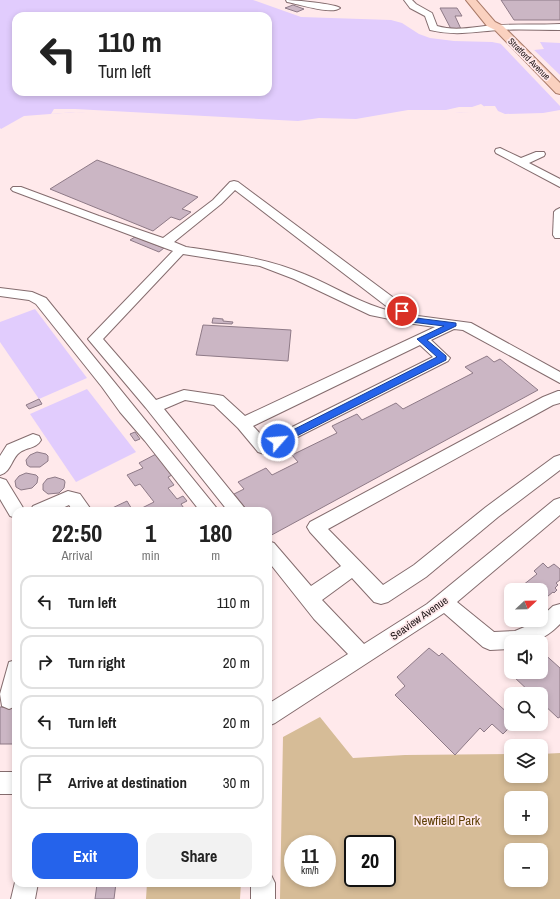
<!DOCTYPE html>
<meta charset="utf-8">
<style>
:root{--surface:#fff;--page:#f2f2f2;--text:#222;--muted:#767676;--line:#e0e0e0;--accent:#2563eb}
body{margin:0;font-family:"Archivo Narrow",sans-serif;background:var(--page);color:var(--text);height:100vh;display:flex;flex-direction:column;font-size:15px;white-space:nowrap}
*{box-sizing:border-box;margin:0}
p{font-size:13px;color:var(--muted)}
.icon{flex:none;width:22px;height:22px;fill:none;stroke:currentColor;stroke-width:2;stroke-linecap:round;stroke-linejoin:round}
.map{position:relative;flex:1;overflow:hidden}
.panel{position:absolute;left:12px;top:507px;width:260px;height:380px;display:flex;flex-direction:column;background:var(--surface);border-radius:12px;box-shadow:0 2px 6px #0003}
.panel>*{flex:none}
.banner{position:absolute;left:12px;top:12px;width:260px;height:84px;border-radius:12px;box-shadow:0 2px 6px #0003;background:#fff;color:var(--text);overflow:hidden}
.needle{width:26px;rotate:68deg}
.controls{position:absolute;left:504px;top:583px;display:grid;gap:8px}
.controls a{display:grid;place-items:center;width:44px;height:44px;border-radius:8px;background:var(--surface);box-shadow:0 2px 6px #0003;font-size:20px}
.speed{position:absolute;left:284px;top:835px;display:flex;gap:8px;font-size:20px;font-weight:700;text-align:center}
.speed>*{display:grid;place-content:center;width:52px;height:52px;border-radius:50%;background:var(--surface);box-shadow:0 2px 6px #0003;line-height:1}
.speed small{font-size:10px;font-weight:400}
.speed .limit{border:2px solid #111;border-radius:6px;background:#fff;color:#111}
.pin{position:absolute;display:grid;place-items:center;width:34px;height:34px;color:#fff;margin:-17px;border:2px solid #fff;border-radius:50%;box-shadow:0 1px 4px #0007}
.me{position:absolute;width:44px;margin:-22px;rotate:63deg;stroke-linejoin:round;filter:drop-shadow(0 0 3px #0008)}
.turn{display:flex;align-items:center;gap:14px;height:84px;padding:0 20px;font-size:18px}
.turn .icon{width:52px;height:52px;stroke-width:2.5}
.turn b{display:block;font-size:28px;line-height:34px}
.eta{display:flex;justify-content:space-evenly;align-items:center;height:68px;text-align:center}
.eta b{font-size:24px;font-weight:700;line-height:28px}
.button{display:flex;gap:8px;margin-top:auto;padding:8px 20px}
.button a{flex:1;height:46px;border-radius:12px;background:var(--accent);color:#fff;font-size:16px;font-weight:700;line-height:46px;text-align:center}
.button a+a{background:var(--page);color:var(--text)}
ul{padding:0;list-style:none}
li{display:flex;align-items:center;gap:12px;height:54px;margin:0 8px 6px;padding:0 12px;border:2px solid var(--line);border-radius:12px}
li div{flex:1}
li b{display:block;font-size:15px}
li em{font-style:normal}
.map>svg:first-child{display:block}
.green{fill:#d6bc97;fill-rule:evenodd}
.water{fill:#e1ccfd;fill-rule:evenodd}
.pier{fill:#ffe9eb}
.building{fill:#cbb6c4;stroke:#8e7a87}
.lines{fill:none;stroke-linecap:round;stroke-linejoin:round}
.minor-casing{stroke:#846c6e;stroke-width:2}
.major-casing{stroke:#a97a68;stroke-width:2}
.minor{fill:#fff;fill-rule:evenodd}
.major{fill:#fad1bf;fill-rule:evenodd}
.route{fill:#2563eb;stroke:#184099}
.labels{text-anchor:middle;stroke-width:3.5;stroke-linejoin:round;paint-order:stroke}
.far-street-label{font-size:9px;fill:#1b1213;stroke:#ffe9eb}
.street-label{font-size:11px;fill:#1b1213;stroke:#ffe9eb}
.near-park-label{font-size:13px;fill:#604108;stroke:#ffe9eb}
</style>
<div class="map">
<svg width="560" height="899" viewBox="0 0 560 899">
<rect width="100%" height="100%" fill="#ffe9eb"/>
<g class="green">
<path d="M320 717 353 758 405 755 511 754V776H541V754L560 753V899H280L283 737ZM511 798H541V828H511ZM293 844H327V878H293ZM353 844H387V878H353ZM511 850H541V880H511Z"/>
<polygon points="147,883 241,883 240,899 146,899"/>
</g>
<g class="water">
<path d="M0 0H253L301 17 391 20 402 23 419 34 430 38 454 41 492 42 534 50 544 49 540 42 560 43V110L543 113 505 114 498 111 495 106H485L474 112 401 113 364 120 324 119 297 122 76 112 24 116 1 129 0 128ZM16 16H268V92H16Z"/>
<polygon points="35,309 87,378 39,399 0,342 0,322"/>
<polygon points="87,389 136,452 76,482 30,414"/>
</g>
<g class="pier">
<polygon points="498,41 531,47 560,75 560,106"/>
<polygon points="481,104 486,108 477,113 460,112 450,114 401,115 364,122 324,121 297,124 116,116 76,112 51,114 54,109 75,109 298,121 319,118 356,119 408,110 446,110 459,107 472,107"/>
</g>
<g class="building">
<polygon points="501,0 560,0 560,20 514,20"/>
<polygon points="293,5 304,9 297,12 285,8"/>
<polygon points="440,8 457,8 462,16 455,16 461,29 451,29"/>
<polygon points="97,160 198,197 182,209 191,212 180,220 171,217 153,231 50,189"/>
<polygon points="135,237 164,248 159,252 130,240"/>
<polygon points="213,318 223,319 223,321 233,322 232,324 212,323"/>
<polygon points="203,325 291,330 288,361 196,355"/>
<polygon points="487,356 494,362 500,359 538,390 268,537 268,511 248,511 234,494 244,489 238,482 266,468 272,475 298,462 292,455 337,433 332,426 357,414 362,420 396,403 403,409 473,373 465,367"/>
<polygon points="39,399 42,404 29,409 26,405"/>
<polygon points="135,432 140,439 135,441 130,434"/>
<polygon points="37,452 46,454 48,456 48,461 40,467 30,467 27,465 26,460 30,455"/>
<polygon points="158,453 174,474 168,477 174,485 168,488 177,499 183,496 187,501 181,504 186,511 136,511 154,502 140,484 135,486 127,475 143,468 139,463"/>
<polygon points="26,473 36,475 38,477 37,483 32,488 21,490 16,487 15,481 19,476"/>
<polygon points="55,477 64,480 65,482 64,488 59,493 48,494 43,490 43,484 47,479"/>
<polygon points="127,501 133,511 106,511"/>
<polygon points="543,563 548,568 554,564 560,569 560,580 556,583 558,585 555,588 557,590 554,593 553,592 542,601 543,605 541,607 541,590 512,590 516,587 518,589 537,574 534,571"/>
<polygon points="429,648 439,656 442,653 511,716 511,724 513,724 503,734 492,724 484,732 480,728 455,755 395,695 405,686 397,677"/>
<polygon points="541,651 560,668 560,717 558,718 541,702 541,694 532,694 513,676 517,672 541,672"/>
<polygon points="0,707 16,708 16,744 0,744"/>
<polygon points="116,883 114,899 95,899 97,884"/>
</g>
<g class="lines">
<defs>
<g id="minor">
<path d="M286 0C294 0 336 4 340 8 332 15 298 4 287 2Z"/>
<path d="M404 0H412L416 4 432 13 437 26C457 32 477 26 498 25 519 24 539 25 560 24V30C539 30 519 29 498 30 473 32 455 36 430 30L425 16 410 8Z"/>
<polygon points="500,148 521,158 536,152 544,152 545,154 544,156 529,163 560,179 560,187 496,153 495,151 496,149"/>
<path d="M234 181 238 182 418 316 471 323 560 372V383L463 330 454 329 431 340 450 358 448 361 264 454 258 452 238 428 214 405 185 400 164 409 247 511H228L146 408 88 339 173 251 13 191 11 189 13 187H21L99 216 163 238 213 200 230 182ZM235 190 394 312C362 305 334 286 304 274 267 258 226 253 186 247L174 242 221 204ZM183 254 260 266 294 279 370 315 414 324 435 327 245 416 223 396 218 395 184 390 156 400 103 339ZM420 345 433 357 266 440 253 426Z"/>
<polygon points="560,208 560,238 555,238 553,235 554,212 556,210"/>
<polygon points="0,288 32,292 46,298 219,511 200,511 145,441 120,412 102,387 36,304 29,300 0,296"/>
<path d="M558 391H560V403L553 405 328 529 383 585 414 565 486 507 554 457 560 455V470L498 517 426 577 388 602 381 604 374 602 352 578 322 600 364 644 427 604 554 500 560 498V515L457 602 494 632 515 631 541 620V617L553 606 560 604V624C543 641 534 642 511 642V649L490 650 483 647 444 613 275 723 268 726V704L348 654 314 619 268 561V541L274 543 311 586 341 566 310 532 307 527 310 522 543 397Z"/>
<path d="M33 434 39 436 41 440C36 449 26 447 19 453 11 460 11 472 0 475V456L7 445Z"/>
<polygon points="0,478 6,480 25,511 16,511 16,518 10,516 0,499"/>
<polygon points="68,491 80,494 92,511 73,511 69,505 56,511 30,511 33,506"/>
<polygon points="16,660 16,706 9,709 2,706 0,694 9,662"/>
<rect x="0" y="772" width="16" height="22"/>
<polygon points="268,873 271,875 275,883 275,899 251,899 251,883 268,883"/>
<polygon points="16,878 16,883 38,883 35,899 11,899"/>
</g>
<polygon id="major" points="466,0 476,0 495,22 503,26 560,83 560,94 556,93 495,30 487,26"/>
</defs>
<use href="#minor" class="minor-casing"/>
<use href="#major" class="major-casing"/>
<use href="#minor" class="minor"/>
<use href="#major" class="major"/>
</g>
<polygon class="route" points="402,308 416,318 456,323 456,326 427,340 446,356 446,360 281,444 275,444 273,441 275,439 437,357 417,339 444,326 411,322 399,312 399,309"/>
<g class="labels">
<g class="far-street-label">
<text transform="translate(529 59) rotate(45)" y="3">Stratford Avenue</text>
</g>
<g class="street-label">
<text transform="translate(419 618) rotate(-35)" y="4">Seaview Avenue</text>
</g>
<g class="near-park-label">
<text x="447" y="825">Newfield Park</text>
</g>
</g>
</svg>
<div class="controls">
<a><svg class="needle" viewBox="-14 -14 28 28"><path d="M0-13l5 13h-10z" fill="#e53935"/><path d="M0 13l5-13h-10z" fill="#767676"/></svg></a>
<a><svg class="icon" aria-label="sound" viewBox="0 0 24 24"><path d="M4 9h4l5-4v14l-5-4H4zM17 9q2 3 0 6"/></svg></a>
<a><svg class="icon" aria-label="search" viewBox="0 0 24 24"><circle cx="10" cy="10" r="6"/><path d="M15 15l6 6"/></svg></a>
<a><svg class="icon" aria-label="layers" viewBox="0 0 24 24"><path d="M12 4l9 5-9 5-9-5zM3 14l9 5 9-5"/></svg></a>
<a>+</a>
<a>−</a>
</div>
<div class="speed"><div>11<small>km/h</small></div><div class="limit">20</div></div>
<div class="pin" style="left:402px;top:311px;background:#d93025"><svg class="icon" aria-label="arrive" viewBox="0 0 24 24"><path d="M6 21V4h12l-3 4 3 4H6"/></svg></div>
<svg class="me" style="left:278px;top:441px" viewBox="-20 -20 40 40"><circle r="17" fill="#2563eb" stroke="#fff" stroke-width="3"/><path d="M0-11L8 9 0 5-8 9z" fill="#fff"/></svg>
<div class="banner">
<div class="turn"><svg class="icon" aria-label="left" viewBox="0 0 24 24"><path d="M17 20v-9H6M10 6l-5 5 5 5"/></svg><div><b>110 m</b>Turn left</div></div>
</div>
<section class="panel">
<div class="eta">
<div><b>22:50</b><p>Arrival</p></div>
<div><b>1</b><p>min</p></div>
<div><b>180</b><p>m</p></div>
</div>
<ul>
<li><svg class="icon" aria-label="left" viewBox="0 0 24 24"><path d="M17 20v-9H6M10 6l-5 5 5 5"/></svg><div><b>Turn left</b></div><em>110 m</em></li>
<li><svg class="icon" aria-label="right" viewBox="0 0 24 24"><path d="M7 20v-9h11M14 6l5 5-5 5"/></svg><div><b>Turn right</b></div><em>20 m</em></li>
<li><svg class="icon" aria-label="left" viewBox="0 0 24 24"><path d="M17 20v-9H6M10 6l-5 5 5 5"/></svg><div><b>Turn left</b></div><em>20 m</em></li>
<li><svg class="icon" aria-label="arrive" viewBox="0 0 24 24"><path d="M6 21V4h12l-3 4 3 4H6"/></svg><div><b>Arrive at destination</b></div><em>30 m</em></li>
</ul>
<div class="button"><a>Exit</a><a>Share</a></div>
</section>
</div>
